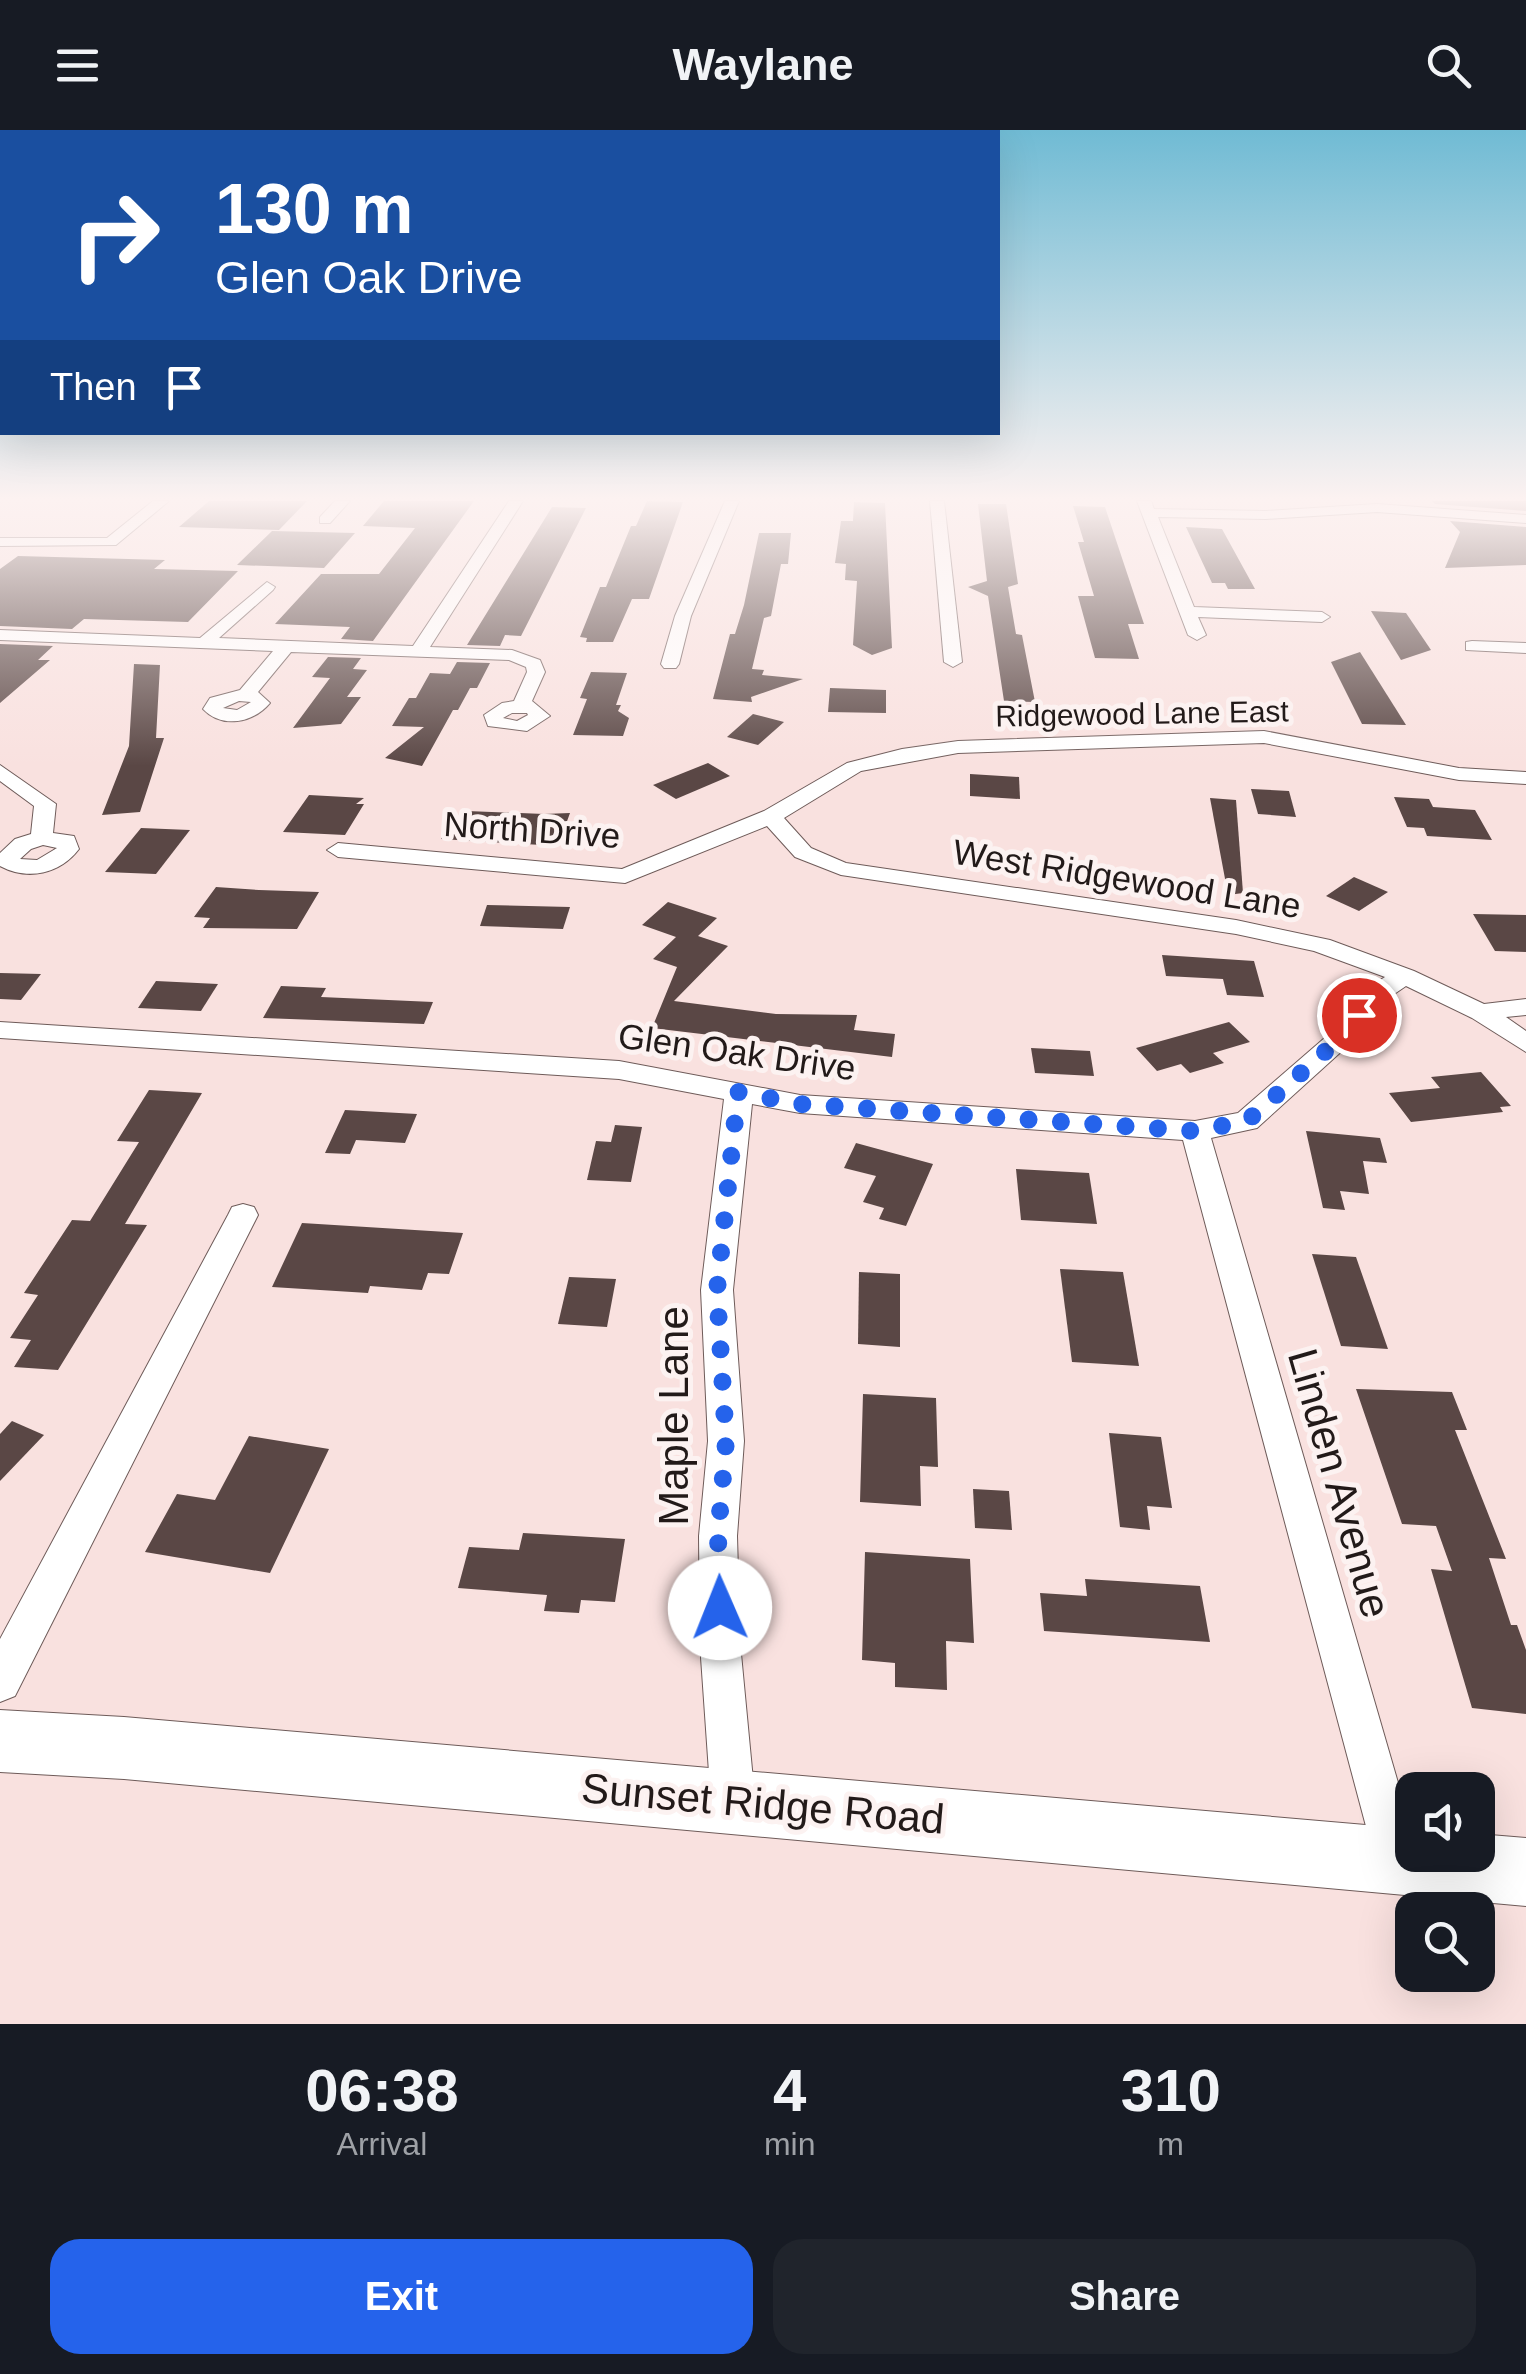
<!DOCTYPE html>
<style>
:root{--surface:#171b24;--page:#20242c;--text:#f1f3f6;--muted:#9ea1a6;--accent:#2563eb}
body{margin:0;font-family:Arial,sans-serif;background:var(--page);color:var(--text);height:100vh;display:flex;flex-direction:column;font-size:38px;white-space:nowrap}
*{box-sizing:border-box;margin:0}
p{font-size:32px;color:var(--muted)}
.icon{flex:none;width:55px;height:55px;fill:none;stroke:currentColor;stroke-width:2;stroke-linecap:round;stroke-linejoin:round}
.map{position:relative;height:1894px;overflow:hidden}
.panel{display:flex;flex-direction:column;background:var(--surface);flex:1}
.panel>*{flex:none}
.hud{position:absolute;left:0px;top:0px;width:1000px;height:305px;box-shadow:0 10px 40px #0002;background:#1a4fa0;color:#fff;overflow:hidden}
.tools{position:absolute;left:1395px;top:1642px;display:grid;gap:20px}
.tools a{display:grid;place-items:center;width:100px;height:100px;border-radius:20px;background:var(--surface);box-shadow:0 10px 40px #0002;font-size:50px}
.pin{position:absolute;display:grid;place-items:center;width:85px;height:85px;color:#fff;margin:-42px;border:5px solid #fff;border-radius:50%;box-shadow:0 2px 10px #0007}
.me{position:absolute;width:110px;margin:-55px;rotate:359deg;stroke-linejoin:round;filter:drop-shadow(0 0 8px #0008)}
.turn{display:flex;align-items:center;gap:35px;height:210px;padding:0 50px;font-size:45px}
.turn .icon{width:130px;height:130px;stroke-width:2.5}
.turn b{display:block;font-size:70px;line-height:85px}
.then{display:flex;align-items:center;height:95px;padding:0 50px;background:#0003;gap:20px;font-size:38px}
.eta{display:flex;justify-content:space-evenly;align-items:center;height:170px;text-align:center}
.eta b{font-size:60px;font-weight:800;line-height:70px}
.button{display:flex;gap:20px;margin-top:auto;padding:20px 50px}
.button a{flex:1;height:115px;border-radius:30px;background:var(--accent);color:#fff;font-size:40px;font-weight:800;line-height:115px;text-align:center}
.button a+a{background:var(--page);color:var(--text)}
header{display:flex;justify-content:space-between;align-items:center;height:130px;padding:0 50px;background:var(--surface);font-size:45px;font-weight:800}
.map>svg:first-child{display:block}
.building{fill:#5a4745}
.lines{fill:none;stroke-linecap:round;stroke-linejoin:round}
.street-casing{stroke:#6e5b59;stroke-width:2}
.secondary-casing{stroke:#6e5b59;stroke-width:2}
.street{fill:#fff;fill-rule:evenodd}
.secondary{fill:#fff;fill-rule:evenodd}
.route{stroke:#2563eb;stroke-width:18;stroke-dasharray:0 32.4}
.labels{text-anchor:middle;stroke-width:10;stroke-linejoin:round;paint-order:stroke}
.far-street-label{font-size:30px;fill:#221a19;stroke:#fcf2f1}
.street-label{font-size:35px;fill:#221a19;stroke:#fcf2f1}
.near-street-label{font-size:42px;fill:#221a19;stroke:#fcf2f1}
</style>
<header><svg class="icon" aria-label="menu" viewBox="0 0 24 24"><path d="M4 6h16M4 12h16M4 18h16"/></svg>Waylane<svg class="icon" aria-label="search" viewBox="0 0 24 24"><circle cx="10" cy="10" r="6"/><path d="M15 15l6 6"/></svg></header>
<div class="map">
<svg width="1526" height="1894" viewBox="0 0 1526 1894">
<rect width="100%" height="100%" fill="#f9e1df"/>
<g class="building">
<polygon points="209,371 307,371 279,400 179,397"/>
<polygon points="384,371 474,371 373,511 341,509 350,497 275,494 321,444 379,444 415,398 363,396"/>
<polygon points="647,371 683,372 649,469 632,469 613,512 586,512 587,508 580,507 600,457 606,457 631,396 636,396"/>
<polygon points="1432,371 1526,371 1526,381 1435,374"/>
<polygon points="854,372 885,373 892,518 872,525 853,515 857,451 845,450 846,434 835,433 841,391 853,391"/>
<polygon points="978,374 1006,374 1018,454 1008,457 1016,504 1022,505 1035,572 1004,571 988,466 968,457 987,451"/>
<polygon points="1073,376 1105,377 1144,494 1128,494 1139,529 1095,528 1078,466 1094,466 1078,412 1084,412"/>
<polygon points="552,377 586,378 521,506 505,505 500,516 467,515"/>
<polygon points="1450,391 1526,397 1526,435 1445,438 1460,402"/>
<polygon points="1186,397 1222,399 1255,459 1228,459 1225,453 1212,453"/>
<polygon points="272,401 355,403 324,438 237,435"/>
<polygon points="759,403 791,403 788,434 781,434 771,486 764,488 752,539 764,540 762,545 803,549 751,567 752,572 713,569 730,504 735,504 744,475"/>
<polygon points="18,426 165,430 154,439 238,441 188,492 84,489 72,499 0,496 0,439"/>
<polygon points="1371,481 1406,483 1431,520 1401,530"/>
<polygon points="0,514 53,516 38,530 50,530 0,573"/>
<polygon points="1360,522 1406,595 1362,594 1331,532"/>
<polygon points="328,527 361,528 353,539 367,540 347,567 361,567 341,594 293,598 330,548 312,547"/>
<polygon points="457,532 490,533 477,558 470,558 458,580 453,580 422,636 385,628 424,597 392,596 409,568 416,568 430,543 450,544"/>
<polygon points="134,534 160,535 156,608 164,608 140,682 102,685 129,616"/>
<polygon points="591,542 627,543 616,575 621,575 618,581 629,588 623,606 573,605 587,569 580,568"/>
<polygon points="830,558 886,560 886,583 828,582"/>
<polygon points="753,584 784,592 758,615 727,607"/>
<polygon points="708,633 730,646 676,669 653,655"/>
<polygon points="970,644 1019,647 1020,669 970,666"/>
<polygon points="1251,659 1289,661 1296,687 1258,684"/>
<polygon points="309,665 364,668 356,674 364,674 345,705 283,702"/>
<polygon points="1394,667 1429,669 1433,677 1475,680 1492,710 1427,706 1424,698 1407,697"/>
<polygon points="1210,668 1236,670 1243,763 1228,765"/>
<polygon points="467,681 544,684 570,683 558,716 441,709 450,689 463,689"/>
<polygon points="141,698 190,700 156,744 105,742"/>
<polygon points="1354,747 1388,762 1359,781 1326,766"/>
<polygon points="216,757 259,760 319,762 297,799 203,798 210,788 194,787"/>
<polygon points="668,772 717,788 698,806 728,816 674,871 776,884 857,885 854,900 895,904 892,927 652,898 677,837 653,829 676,807 642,795"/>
<polygon points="487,775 570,777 563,799 480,796"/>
<polygon points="1473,784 1526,785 1526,822 1495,821"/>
<polygon points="1162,825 1254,831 1264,867 1227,865 1223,849 1166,846"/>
<polygon points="0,843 41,844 21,870 0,869"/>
<polygon points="156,851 218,854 201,881 138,878"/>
<polygon points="281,856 326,858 321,867 433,872 424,894 263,888"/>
<polygon points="1229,892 1250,912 1213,923 1224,933 1190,943 1181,934 1157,941 1136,918"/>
<polygon points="1031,918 1090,921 1094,946 1035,943"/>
<polygon points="1481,942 1511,976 1500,977 1503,982 1411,992 1389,963 1440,958 1431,947"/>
<polygon points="149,960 202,963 125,1094 147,1095 58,1240 14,1237 31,1210 10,1208 38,1165 24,1163 72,1090 90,1091 139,1012 117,1011"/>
<polygon points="345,980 417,984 405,1013 356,1010 350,1024 325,1023"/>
<polygon points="615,995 642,997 631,1052 587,1050 596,1011 611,1012"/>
<polygon points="1306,1001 1380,1008 1387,1033 1363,1031 1369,1064 1340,1061 1345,1080 1323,1078"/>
<polygon points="856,1013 933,1034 906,1096 879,1089 884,1078 863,1072 876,1046 844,1038"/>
<polygon points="1016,1039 1089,1043 1097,1094 1021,1090"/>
<polygon points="302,1093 463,1103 449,1144 428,1143 422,1160 370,1156 368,1163 272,1157"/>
<polygon points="1312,1124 1356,1127 1388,1219 1341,1216"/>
<polygon points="1060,1139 1123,1142 1139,1236 1072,1232"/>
<polygon points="859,1142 900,1144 900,1217 858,1214"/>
<polygon points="569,1147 616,1149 607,1197 558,1194"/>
<polygon points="1356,1259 1452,1262 1467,1300 1455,1300 1506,1429 1489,1428 1511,1495 1517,1495 1526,1520 1526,1584 1472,1578 1431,1439 1452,1441 1436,1396 1402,1394"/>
<polygon points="863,1264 936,1268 938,1337 920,1336 921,1376 860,1372"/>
<polygon points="12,1291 44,1305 0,1351 0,1304"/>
<polygon points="1109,1303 1161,1307 1172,1378 1147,1376 1150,1400 1120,1397"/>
<polygon points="249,1306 329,1319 270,1443 145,1422 177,1364 215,1370"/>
<polygon points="973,1359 1009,1361 1012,1400 975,1398"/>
<polygon points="523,1403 625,1409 615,1472 581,1470 579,1483 544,1481 547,1465 458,1458 469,1417 519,1420"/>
<polygon points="865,1422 970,1429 974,1513 946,1511 947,1560 895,1557 895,1533 862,1530"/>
<polygon points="1085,1449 1200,1456 1210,1512 1044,1501 1040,1463 1087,1466"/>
</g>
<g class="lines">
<defs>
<g id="street">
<polygon points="153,371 169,371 116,415 0,416 0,408 107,408"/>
<polygon points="335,371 350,371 330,393 320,393 320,387"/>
<path d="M509 371H523L430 517 512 520 540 530 545 542 532 571 550 586 527 601 488 596 484 585 502 573 514 571 527 542 526 537 509 530 291 522 258 562 270 573C253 593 222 599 203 579L210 568 240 560 273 521 0 510V500L200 508 267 452 275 457 273 460 219 508 413 516ZM239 571 251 572 237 580 223 578ZM512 583H527L528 585 517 591 503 588Z"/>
<polygon points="725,371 739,371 691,486 679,534 676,538 664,538 661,534 675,486"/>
<polygon points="930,371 944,371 962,532 953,537 944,532"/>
<polygon points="1137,371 1151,371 1154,379 1266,381 1377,374 1526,385 1526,393 1377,382 1266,389 1158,387 1194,477 1322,482 1330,487 1322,492 1198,487 1206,505 1197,510 1188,505"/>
<polygon points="1472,511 1526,513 1526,523 1466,520 1466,512"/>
<polygon points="1264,601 1459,638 1526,642 1526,654 1459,650 1264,613 958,623 861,641 784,688 811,718 846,733 1236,790 1330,810 1414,841 1484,874 1526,869 1526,885 1506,887 1526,901 1526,922 1472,888 1406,856 1384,871 1353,911 1257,998 1211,1008 1412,1701 1412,1725 1420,1725 1414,1746 1398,1753 1382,1746 1375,1730 1183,1010 800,983 752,974 733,1160 744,1311 737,1406 740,1513 755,1671 749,1687 733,1693 717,1687 711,1671 700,1513 699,1406 708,1311 701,1160 724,969 619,949 0,908 0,892 619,931 800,965 1195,991 1238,983 1335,899 1366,859 1385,847 1314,821 1236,804 841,745 795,727 767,696 625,753 338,727 327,720 338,713 622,739 764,681 847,633 902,619 958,611"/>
<path d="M0 635 56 674 53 703 74 706 79 719C60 744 28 751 0 736V723L15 709 31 704 34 676 0 651ZM43 715 57 718 37 730 20 729 31 719Z"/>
<polygon points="243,1074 254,1077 258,1085 15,1566 0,1572 0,1509 228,1085 232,1077"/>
</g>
<polygon id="secondary" points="0,1580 124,1587 1412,1699 1412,1725 1478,1725 1478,1704 1526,1708 1526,1776 124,1649 0,1642"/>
</defs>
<use href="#street" class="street-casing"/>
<use href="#secondary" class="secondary-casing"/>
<use href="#street" class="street"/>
<use href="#secondary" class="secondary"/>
</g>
<linearGradient id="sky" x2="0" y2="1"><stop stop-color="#70bbd4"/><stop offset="0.58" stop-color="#fcf2f1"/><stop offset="1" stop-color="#fcf2f1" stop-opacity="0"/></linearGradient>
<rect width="1526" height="636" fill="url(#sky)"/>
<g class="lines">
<polyline class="route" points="720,1478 718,1406 726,1311 717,1160 738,962 800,974 1195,1001 1247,991 1344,905 1359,885"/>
</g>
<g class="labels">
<g class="far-street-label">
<text transform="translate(1142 584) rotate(-1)" y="10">Ridgewood Lane East</text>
</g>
<g class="street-label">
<text transform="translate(532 700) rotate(4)" y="12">North Drive</text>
<text transform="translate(1127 749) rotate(9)" y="12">West Ridgewood Lane</text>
<text transform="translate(737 922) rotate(8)" y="12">Glen Oak Drive</text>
</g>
<g class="near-street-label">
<text transform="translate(673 1286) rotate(-90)" y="15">Maple Lane</text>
<text transform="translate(1340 1353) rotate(74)" y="15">Linden Avenue</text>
<text transform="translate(763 1673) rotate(5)" y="15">Sunset Ridge Road</text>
</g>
</g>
</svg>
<div class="tools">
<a><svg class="icon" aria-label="sound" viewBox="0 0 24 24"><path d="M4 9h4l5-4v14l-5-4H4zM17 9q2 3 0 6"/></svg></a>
<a><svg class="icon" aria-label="search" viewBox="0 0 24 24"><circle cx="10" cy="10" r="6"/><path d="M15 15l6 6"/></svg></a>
</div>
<div class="pin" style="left:1359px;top:885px;background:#d93025"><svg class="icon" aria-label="arrive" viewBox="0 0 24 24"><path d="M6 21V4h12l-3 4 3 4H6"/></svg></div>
<svg class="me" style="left:720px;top:1478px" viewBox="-20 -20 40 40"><circle r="19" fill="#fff"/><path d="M0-13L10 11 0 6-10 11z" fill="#2563eb"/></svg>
<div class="hud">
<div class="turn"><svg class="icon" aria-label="right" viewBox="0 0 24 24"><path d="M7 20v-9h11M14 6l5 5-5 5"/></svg><div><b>130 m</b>Glen Oak Drive</div></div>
<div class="then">Then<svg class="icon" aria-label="arrive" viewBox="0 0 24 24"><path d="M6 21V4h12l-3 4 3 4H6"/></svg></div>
</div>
</div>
<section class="panel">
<div class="eta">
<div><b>06:38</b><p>Arrival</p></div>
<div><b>4</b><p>min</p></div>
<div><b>310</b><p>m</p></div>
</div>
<div class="button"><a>Exit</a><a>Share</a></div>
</section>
